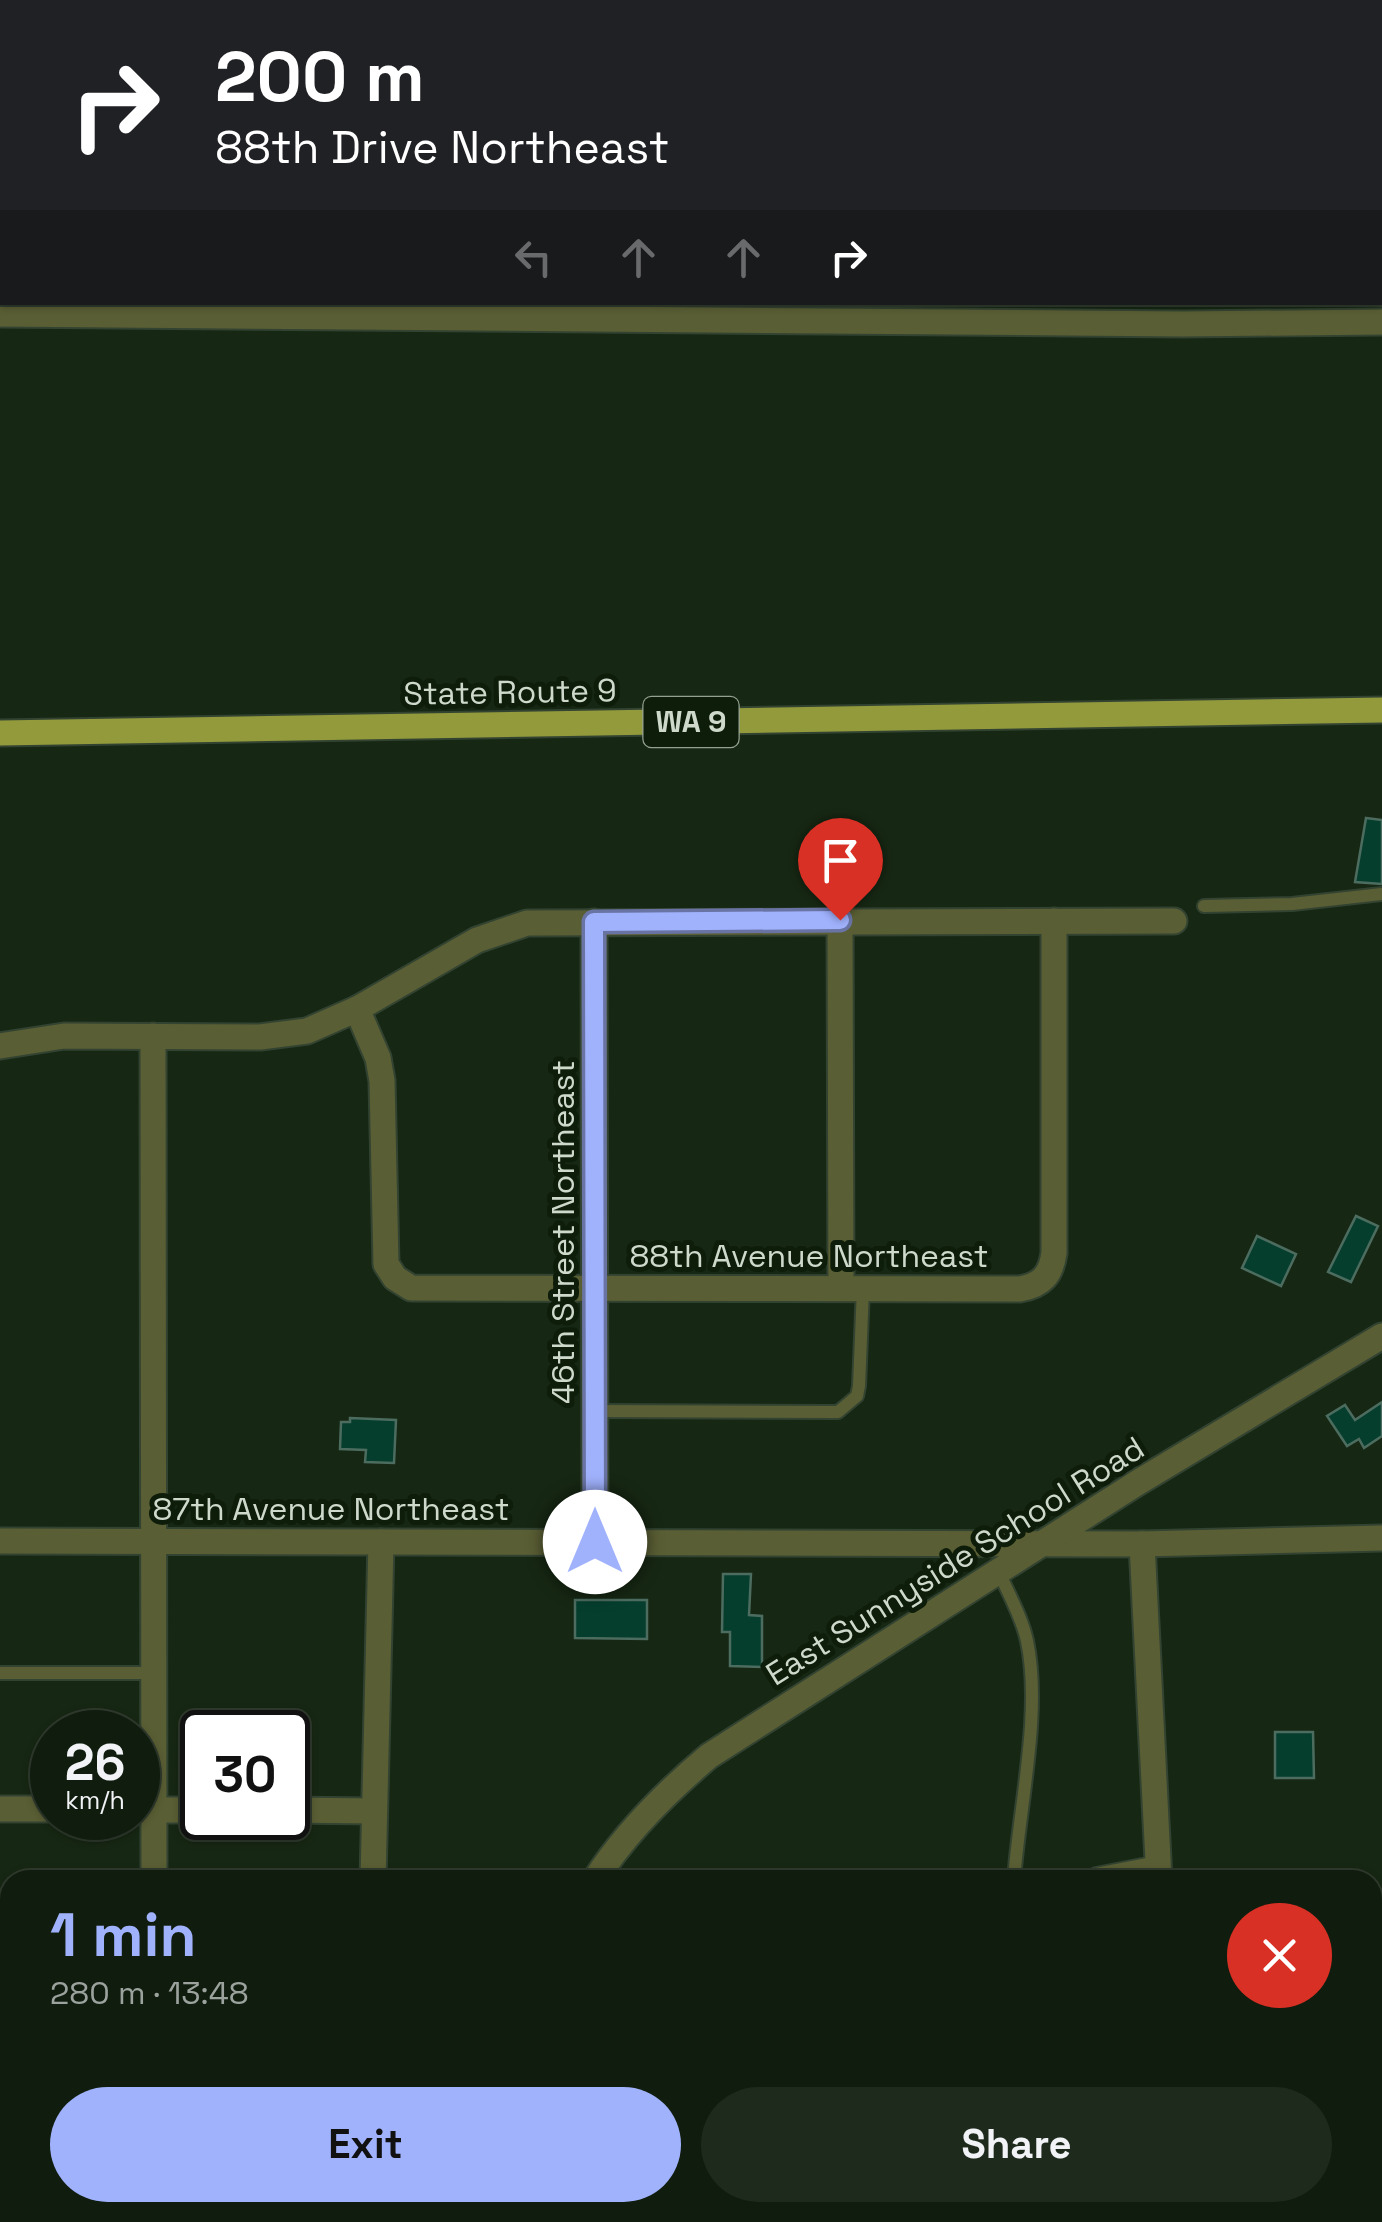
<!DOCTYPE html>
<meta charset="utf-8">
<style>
:root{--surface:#101d0e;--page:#1e2a1c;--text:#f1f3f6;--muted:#9ca29e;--line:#303b2e;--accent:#a1b2fd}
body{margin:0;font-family:"Space Grotesk",sans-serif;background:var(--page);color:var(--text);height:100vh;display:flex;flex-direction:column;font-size:38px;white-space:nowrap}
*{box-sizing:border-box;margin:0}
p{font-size:32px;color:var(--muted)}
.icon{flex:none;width:55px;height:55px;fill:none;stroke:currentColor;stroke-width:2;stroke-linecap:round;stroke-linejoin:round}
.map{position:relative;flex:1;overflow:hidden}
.details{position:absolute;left:0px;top:1870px;width:1382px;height:352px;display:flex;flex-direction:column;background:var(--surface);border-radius:30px 30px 0 0;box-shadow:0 2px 8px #0004,0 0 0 2px var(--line)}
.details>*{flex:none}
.guide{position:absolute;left:0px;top:0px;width:1382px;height:305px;box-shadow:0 2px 8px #0004,0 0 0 2px var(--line);background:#202124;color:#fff;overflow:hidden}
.speed{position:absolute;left:30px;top:1710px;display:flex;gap:20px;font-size:50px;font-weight:700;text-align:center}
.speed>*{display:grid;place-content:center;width:130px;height:130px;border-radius:50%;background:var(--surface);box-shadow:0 2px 8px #0004,0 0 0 2px var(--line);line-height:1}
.speed small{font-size:25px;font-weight:400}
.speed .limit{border:5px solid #111;border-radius:15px;background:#fff;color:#111}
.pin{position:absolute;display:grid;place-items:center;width:85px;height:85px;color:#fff;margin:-102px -42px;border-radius:50% 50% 50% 0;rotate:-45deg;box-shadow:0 0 10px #0007}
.pin .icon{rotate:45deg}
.me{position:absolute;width:110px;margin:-55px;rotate:0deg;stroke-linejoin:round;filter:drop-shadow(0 0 8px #0008)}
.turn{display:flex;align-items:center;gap:35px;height:210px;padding:0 50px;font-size:45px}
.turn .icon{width:130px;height:130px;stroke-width:2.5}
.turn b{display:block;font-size:70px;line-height:85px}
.lanes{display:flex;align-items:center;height:95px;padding:0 50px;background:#0003;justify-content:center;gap:50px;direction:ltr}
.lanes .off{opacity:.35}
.round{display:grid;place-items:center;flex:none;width:105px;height:105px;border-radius:52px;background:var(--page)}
.overview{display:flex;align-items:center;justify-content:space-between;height:170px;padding:0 50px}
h1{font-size:60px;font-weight:600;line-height:75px;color:var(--accent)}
.button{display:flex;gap:20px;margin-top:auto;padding:20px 50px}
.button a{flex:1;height:115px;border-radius:60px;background:var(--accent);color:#111;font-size:40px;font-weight:600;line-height:115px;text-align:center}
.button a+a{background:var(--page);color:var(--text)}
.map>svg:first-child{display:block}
.building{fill:#053e2d;stroke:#4c6c5f;stroke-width:2.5}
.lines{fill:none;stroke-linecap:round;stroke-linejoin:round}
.service-casing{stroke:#334331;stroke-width:16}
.minor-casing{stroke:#334331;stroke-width:29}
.tertiary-casing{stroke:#334331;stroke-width:29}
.primary-casing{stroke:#334331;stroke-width:29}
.service{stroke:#5a5e34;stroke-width:12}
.minor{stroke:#5a5e34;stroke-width:25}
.tertiary{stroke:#5a5e34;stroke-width:25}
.primary{stroke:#929a3c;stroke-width:25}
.route-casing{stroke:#6974a4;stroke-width:25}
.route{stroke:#a1b2fd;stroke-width:18}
.labels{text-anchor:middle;stroke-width:10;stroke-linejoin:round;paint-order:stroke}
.shield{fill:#0d1d0a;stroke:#94a192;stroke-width:2.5}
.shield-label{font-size:30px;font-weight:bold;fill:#ced9cc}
.street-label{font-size:32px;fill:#ced9cc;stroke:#0d1d0a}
</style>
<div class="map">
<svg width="1382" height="2222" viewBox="0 0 1382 2222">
<rect width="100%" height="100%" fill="#162713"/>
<g class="building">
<polygon points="1366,818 1382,820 1382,884 1355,882"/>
<polygon points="1356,1216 1378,1226 1351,1282 1328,1272"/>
<polygon points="1257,1236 1296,1254 1281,1286 1242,1268"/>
<polygon points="1382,1402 1382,1436 1364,1448 1359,1439 1347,1446 1327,1416 1345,1405 1355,1420"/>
<polygon points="350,1418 396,1420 394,1463 365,1462 366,1450 340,1449 341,1422 350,1422"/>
<polygon points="723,1574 751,1574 749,1615 762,1616 762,1667 730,1666 730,1632 722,1632"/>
<polygon points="575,1600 647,1600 647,1639 575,1638"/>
<polygon points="1275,1732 1313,1732 1314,1778 1275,1778"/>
</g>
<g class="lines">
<defs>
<g id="service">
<polyline points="1356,0 1356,2"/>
<polyline points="1380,127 1382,128"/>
<polyline points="1204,906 1292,904 1382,894"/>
<polyline points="596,1411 838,1412 857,1396 859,1386 863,1288"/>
<path d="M998 1570C1008 1593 1022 1617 1027 1641 1042 1712 1019 1808 1014 1880"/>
<polyline points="0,1673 153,1673"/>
<polyline points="1085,1880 1096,1874 1158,1862"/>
</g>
<g id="minor">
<polyline points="840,920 841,1288"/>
<polyline points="594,922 595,1543"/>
<path d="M357 1009 378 1058 382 1081 386 1264 395 1278 411 1288 1020 1289C1042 1285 1051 1275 1054 1253V921"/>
<polyline points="153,1036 154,1880"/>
<polyline points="0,1046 64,1036 260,1037 307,1031 357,1009 477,940 527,923 1174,921"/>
<polyline points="0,1541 1142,1544 1382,1538"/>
<polyline points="1142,1544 1159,1880"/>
<polyline points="0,1809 52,1809"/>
<polyline points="138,1810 202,1810"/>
<polyline points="288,1810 372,1811"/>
<polyline points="373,1880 381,1542"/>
<polyline points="0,2040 10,2040"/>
</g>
<g id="tertiary">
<polyline points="0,314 1183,324 1382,322"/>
<path d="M595 1880C626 1832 665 1793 709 1756L1137 1483 1382 1336"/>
<polyline points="488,2222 491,2212"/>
</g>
<polyline id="primary" points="0,733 1382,710"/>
</defs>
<use href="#service" class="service-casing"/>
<use href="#minor" class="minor-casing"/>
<use href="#tertiary" class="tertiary-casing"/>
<use href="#primary" class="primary-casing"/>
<use href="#service" class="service"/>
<use href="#minor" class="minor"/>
<use href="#tertiary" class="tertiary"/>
<use href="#primary" class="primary"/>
</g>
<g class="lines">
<defs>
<polyline id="route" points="595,1542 594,922 840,920"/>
</defs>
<use href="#route" class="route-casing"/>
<use href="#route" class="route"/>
</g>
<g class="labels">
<rect class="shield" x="643.5" y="697" width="95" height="50" rx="8"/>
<g class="shield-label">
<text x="691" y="732">WA 9</text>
</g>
<g class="street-label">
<text transform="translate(510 692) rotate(-1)" y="11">State Route 9</text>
<text transform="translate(563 1232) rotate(-90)" y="11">46th Street Northeast</text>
<text x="809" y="1267">88th Avenue Northeast</text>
<text x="331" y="1520">87th Avenue Northeast</text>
<text transform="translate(955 1561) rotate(-32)" y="11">East Sunnyside School Road</text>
</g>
</g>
</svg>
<div class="speed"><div>26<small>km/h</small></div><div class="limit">30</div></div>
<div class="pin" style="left:840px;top:920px;background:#d93025"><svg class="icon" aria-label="arrive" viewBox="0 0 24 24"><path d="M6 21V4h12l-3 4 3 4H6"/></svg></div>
<svg class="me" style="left:595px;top:1542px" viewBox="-20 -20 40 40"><circle r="19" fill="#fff"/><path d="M0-13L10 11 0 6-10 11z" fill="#a1b2fd"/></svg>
<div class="guide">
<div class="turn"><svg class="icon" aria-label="right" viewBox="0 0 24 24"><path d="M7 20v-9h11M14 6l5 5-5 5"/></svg><div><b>200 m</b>88th Drive Northeast</div></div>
<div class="lanes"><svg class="icon off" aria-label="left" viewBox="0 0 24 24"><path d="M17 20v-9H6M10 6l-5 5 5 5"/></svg><svg class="icon off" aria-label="ahead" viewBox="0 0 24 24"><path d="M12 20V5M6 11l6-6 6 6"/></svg><svg class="icon off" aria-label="ahead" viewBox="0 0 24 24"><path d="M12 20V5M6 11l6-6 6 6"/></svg><svg class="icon" aria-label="right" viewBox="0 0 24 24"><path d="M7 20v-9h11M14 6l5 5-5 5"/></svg></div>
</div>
<section class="details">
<div class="overview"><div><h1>1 min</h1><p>280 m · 13:48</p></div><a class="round" style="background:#d93025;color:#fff"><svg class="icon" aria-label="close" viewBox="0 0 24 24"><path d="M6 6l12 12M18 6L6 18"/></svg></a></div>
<div class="button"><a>Exit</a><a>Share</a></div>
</section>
</div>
